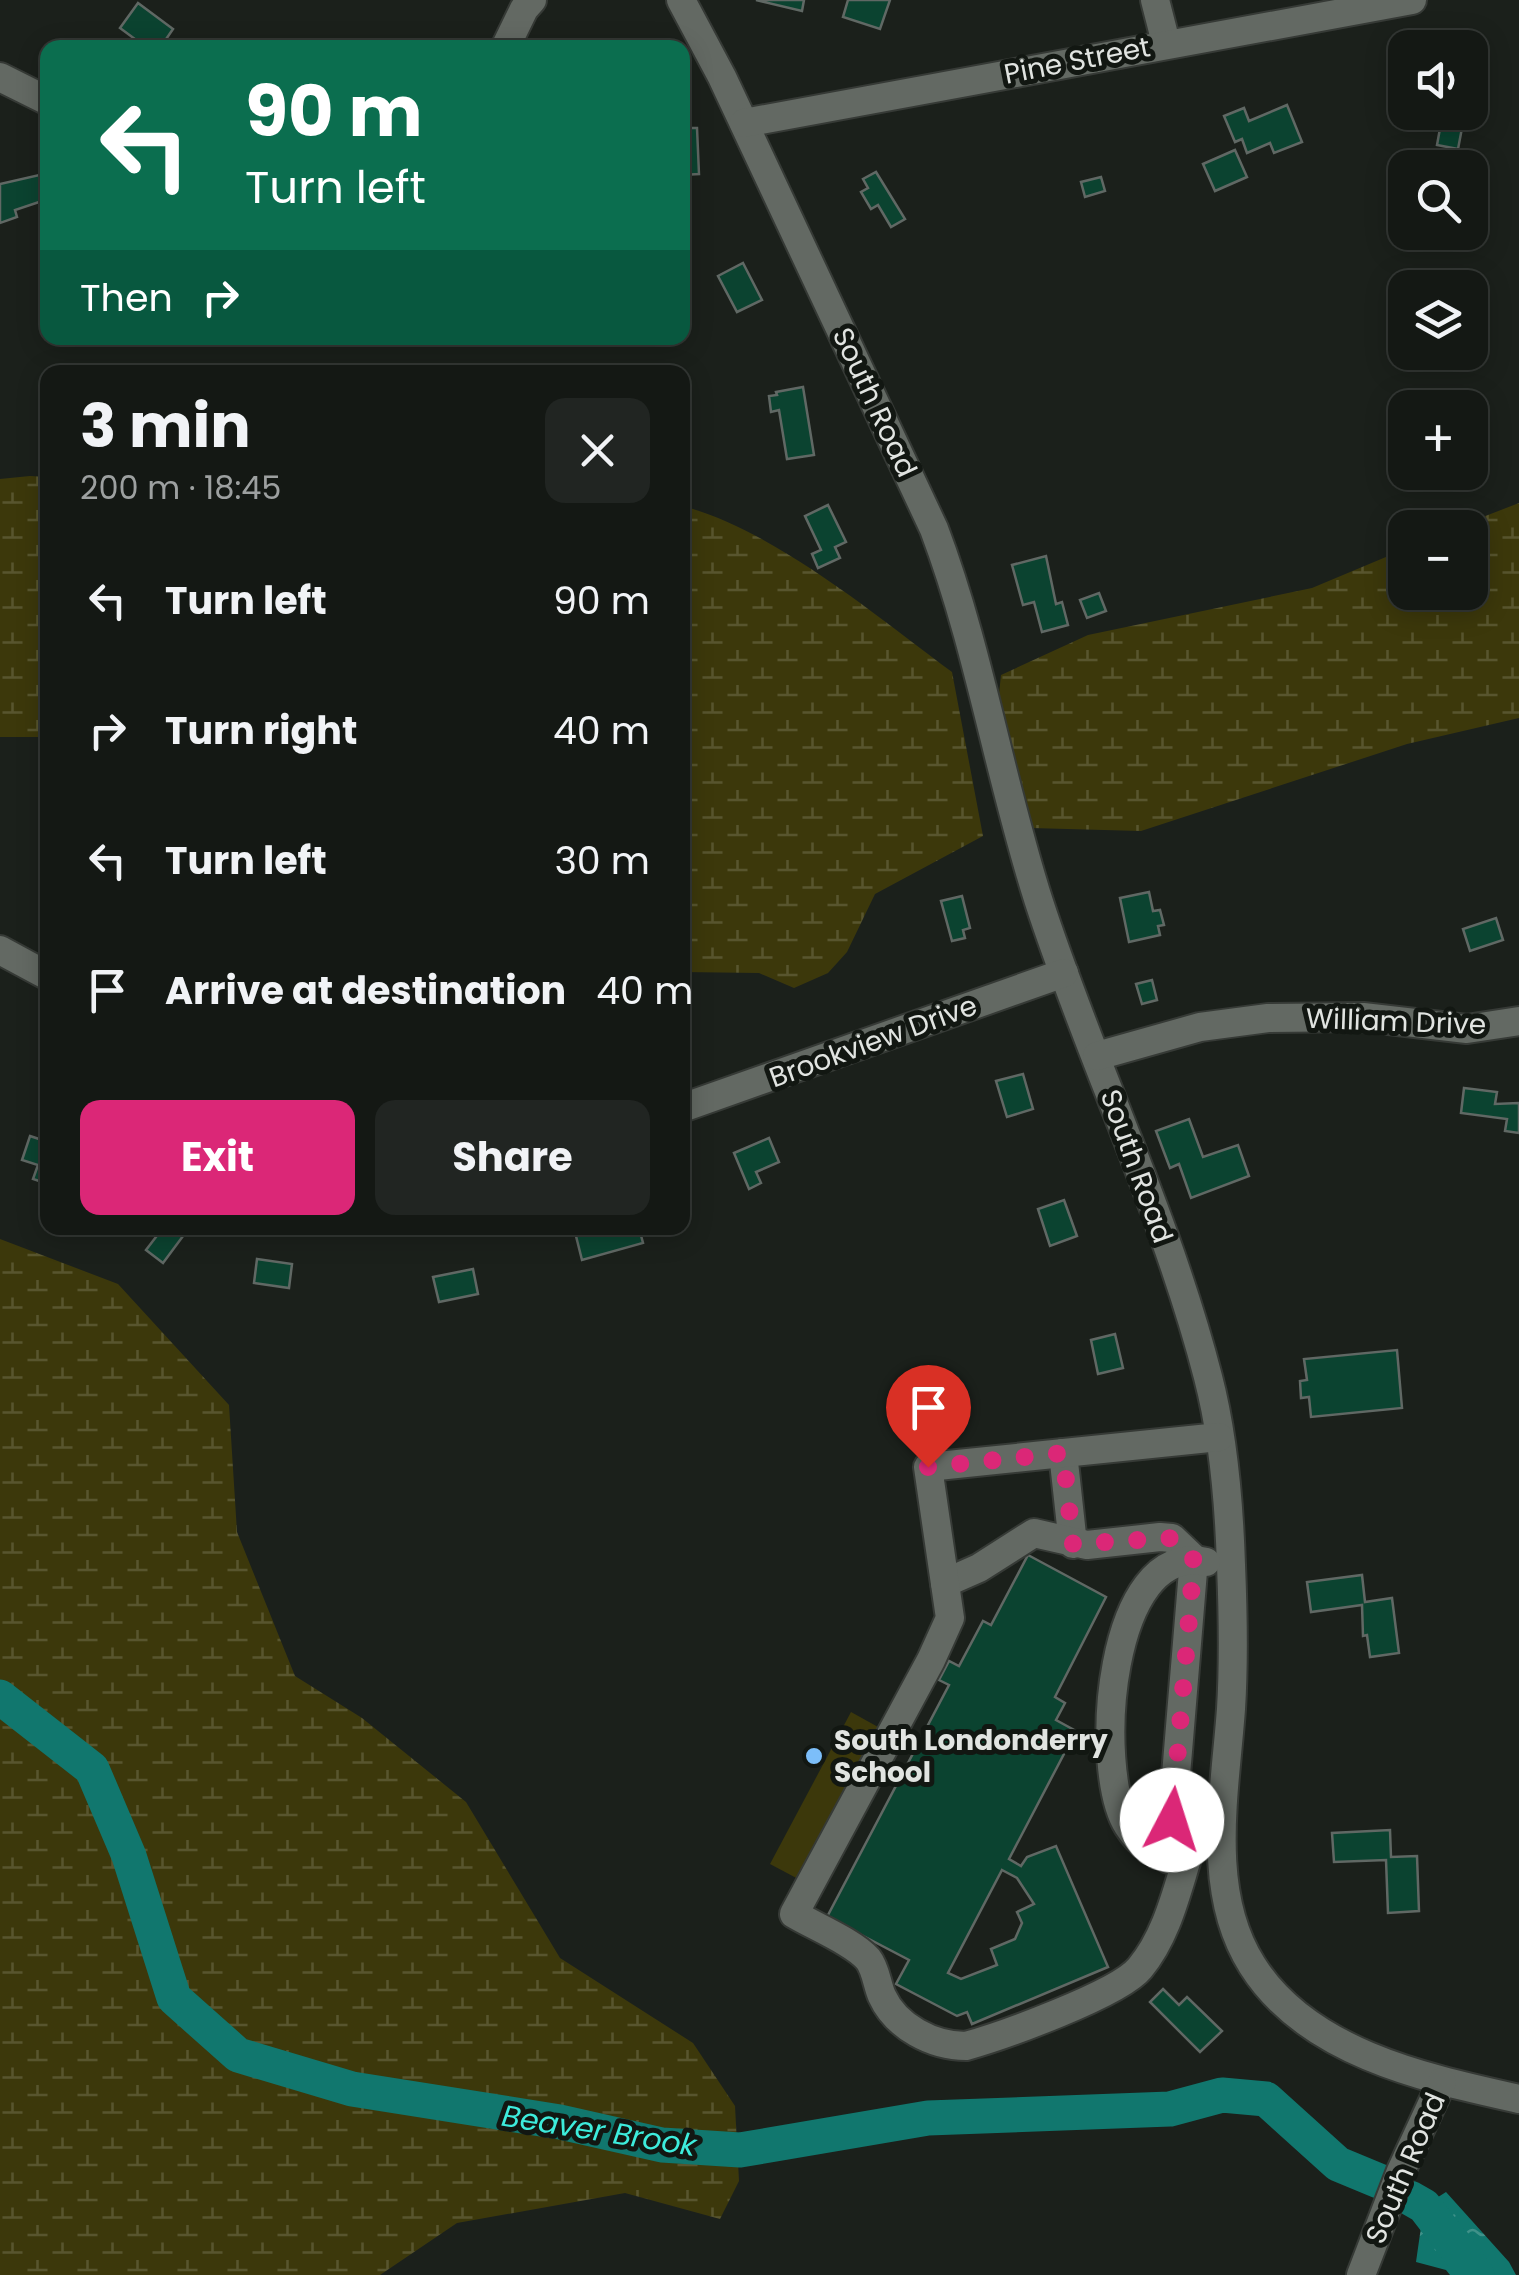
<!DOCTYPE html>
<meta charset="utf-8">
<style>
:root{--surface:#141814;--page:#212522;--text:#f1f3f6;--muted:#9da0a0;--line:#333734;--accent:#db2777}
body{margin:0;font-family:Poppins,sans-serif;background:var(--page);color:var(--text);height:100vh;display:flex;flex-direction:column;font-size:38px;white-space:nowrap}
*{box-sizing:border-box;margin:0}
p{font-size:32px;color:var(--muted)}
.icon{flex:none;width:55px;height:55px;fill:none;stroke:currentColor;stroke-width:2;stroke-linecap:round;stroke-linejoin:round}
.map{position:relative;flex:1;overflow:hidden}
.sheet{position:absolute;left:40px;top:365px;width:650px;height:870px;display:flex;flex-direction:column;background:var(--surface);border-radius:20px;box-shadow:0 5px 25px #0003,0 0 0 2px var(--line)}
.sheet>*{flex:none}
.guide{position:absolute;left:40px;top:40px;width:650px;height:305px;border-radius:20px;box-shadow:0 5px 25px #0003,0 0 0 2px var(--line);background:#0b6e4f;color:#fff;overflow:hidden}
.fabs{position:absolute;left:1388px;top:30px;display:grid;gap:20px}
.fabs a{display:grid;place-items:center;width:100px;height:100px;border-radius:20px;background:var(--surface);box-shadow:0 5px 25px #0003,0 0 0 2px var(--line);font-size:50px}
.pin{position:absolute;display:grid;place-items:center;width:85px;height:85px;color:#fff;margin:-102px -42px;border-radius:50% 50% 50% 0;rotate:-45deg;box-shadow:0 0 10px #0007}
.pin .icon{rotate:45deg}
.me{position:absolute;width:110px;margin:-55px;rotate:5deg;stroke-linejoin:round;filter:drop-shadow(0 0 8px #0008)}
.turn{display:flex;align-items:center;gap:35px;height:210px;padding:0 40px;font-size:45px}
.turn .icon{width:130px;height:130px;stroke-width:2.5}
.turn b{display:block;font-size:70px;line-height:85px}
.then{display:flex;align-items:center;height:95px;padding:0 40px;background:#0003;gap:20px;font-size:38px}
.round{display:grid;place-items:center;flex:none;width:105px;height:105px;border-radius:20px;background:var(--page)}
.headline{display:flex;align-items:center;justify-content:space-between;height:170px;padding:0 40px}
h1{font-size:60px;font-weight:700;line-height:75px}
.cta{display:flex;gap:20px;margin-top:auto;padding:20px 40px}
.cta a{flex:1;height:115px;border-radius:20px;background:var(--accent);color:#fff;font-size:40px;font-weight:700;line-height:115px;text-align:center}
.cta a+a{background:var(--page);color:var(--text)}
ul{padding:0;list-style:none}
li{display:flex;align-items:center;gap:30px;height:130px;padding:0 40px}
li div{flex:1}
li b{display:block;font-size:38px}
li em{font-style:normal}
.map>svg:first-child{display:block}
.wetland{fill:url(#wetland-marsh)}
.pitch{fill:#3c380b}
.water{fill:url(#water-ripples)}
.lines{fill:none;stroke-linecap:round;stroke-linejoin:round}
.river{stroke:#11776e;stroke-width:35}
.building{fill:#0b4330;stroke:#606864;stroke-width:2.5;fill-rule:evenodd}
.minor-casing{stroke:#363a36;stroke-width:32}
.minor{stroke:#636963;stroke-width:28}
.route{stroke:#db2777;stroke-width:18;stroke-dasharray:0 32.4}
.poi-dot{fill:#7cbef9;stroke:#121712;stroke-width:4}
.labels{text-anchor:middle;stroke-width:10;stroke-linejoin:round;paint-order:stroke}
.street-label{font-size:28px;fill:#e1e4e1;stroke:#121712}
.poi-label{font-size:28px;font-weight:bold;fill:#e1e4e1;stroke:#121712;text-anchor:start}
.water-label{font-size:30px;font-style:italic;fill:#3decdc;stroke:#121712}
</style>
<div class="map">
<svg width="1519" height="2275" viewBox="0 0 1519 2275">
<defs>
<pattern id="wetland-marsh" width="20" height="14" patternUnits="userSpaceOnUse" patternTransform="scale(2.5)"><rect width="20" height="14" fill="#3c380b"/><path d="M1 5h8M5 5V1M11 12h8M15 12V8" fill="none" stroke="#58552e"/></pattern>
<pattern id="water-ripples" width="26" height="14" patternUnits="userSpaceOnUse" patternTransform="scale(2.5)"><rect width="26" height="14" fill="#11776e"/><path d="M2 4q2-2 4 0t4 0M15 11q2-2 4 0t4 0" fill="none" stroke="#3f9189"/></pattern>
</defs>
<rect width="100%" height="100%" fill="#1b201b"/>
<g class="wetland">
<polygon points="30,476 47,477 47,737 0,737 0,479"/>
<polygon points="1519,503 1519,718 1407,744 1141,831 1031,828 999,694 1001,675 1088,635 1312,588 1405,549 1405,592 1470,592 1470,528 1457,527"/>
<path d="M683 506C775 531 875 615 952 672L983 836 875 894 847 952 828 973 794 988 759 973 683 972Z"/>
<polygon points="0,1239 118,1284 229,1405 237,1532 295,1676 362,1718 466,1802 560,1958 693,2043 735,2106 739,2181 720,2219 625,2193 457,2223 380,2275 0,2275"/>
</g>
<polygon class="pitch" points="851,1712 898,1738 817,1889 770,1864"/>
<polygon class="water" points="1446,2192 1509,2262 1516,2275 1450,2275 1446,2270 1416,2262 1424,2206"/>
<g class="lines">
<g class="river">
<polyline points="0,1697 92,1769 129,1856 174,1998 238,2055 352,2089 560,2122 662,2145 740,2150 928,2118 1170,2109 1222,2095 1266,2099 1338,2164 1379,2181"/>
<polyline points="1410,2198 1424,2206 1477,2275"/>
</g>
</g>
<g class="building">
<polygon points="756,0 804,0 802,11"/>
<polygon points="848,0 890,0 880,29 843,17"/>
<polygon points="138,3 173,29 160,48 147,48 120,28"/>
<polygon points="1287,105 1302,142 1274,153 1270,143 1247,153 1242,139 1235,142 1224,116 1244,108 1249,121"/>
<polygon points="1443,112 1470,112 1466,129 1462,128 1458,149 1437,145"/>
<polygon points="682,128 697,128 699,174 682,175"/>
<polygon points="1235,150 1247,177 1215,191 1203,164"/>
<polygon points="876,172 905,219 891,227 878,205 871,209 861,192 868,188 863,179"/>
<polygon points="48,173 48,199 15,210 17,217 0,223 0,184"/>
<polygon points="1101,177 1105,191 1085,197 1081,182"/>
<polygon points="743,263 762,300 737,312 718,276"/>
<polygon points="803,387 814,455 787,459 779,410 771,412 769,396 777,395 776,392"/>
<polygon points="828,505 846,542 835,547 840,558 818,568 812,554 821,550 805,516"/>
<polygon points="1046,556 1056,604 1062,602 1068,625 1042,632 1034,602 1023,605 1012,565"/>
<polygon points="1099,593 1106,611 1087,618 1080,600"/>
<polygon points="1149,892 1153,911 1160,910 1164,925 1158,926 1160,935 1129,942 1120,898"/>
<polygon points="962,896 970,928 963,930 965,938 952,941 941,901"/>
<polygon points="1496,918 1503,940 1470,951 1463,929"/>
<polygon points="1152,980 1157,1000 1142,1004 1136,984"/>
<polygon points="1023,1074 1033,1109 1007,1117 996,1081"/>
<polygon points="1464,1088 1497,1092 1495,1104 1519,1103 1519,1133 1505,1131 1507,1119 1461,1113"/>
<polygon points="1189,1119 1203,1157 1238,1145 1249,1176 1191,1198 1179,1164 1170,1168 1156,1131"/>
<polygon points="30,1136 48,1142 48,1184 33,1179 38,1165 22,1160"/>
<polygon points="769,1138 779,1162 756,1172 761,1183 749,1189 734,1153"/>
<polygon points="1064,1200 1077,1236 1050,1246 1038,1209"/>
<polygon points="152,1228 189,1228 163,1263 146,1250 159,1233"/>
<polygon points="604,1228 639,1228 643,1243 582,1260 576,1236"/>
<polygon points="257,1259 292,1264 289,1288 254,1283"/>
<polygon points="473,1269 478,1294 439,1302 433,1277"/>
<polygon points="1115,1334 1123,1368 1098,1374 1091,1340"/>
<polygon points="1397,1350 1402,1408 1311,1417 1309,1397 1301,1398 1300,1381 1307,1380 1304,1359"/>
<path d="M1028 1555 1106 1597 1055 1697 1065 1703 1056 1720 1076 1731 1009 1859 1021 1866 1027 1857 1056 1846 1108 1967 972 2024 967 2012 957 2016 896 1984 909 1960 827 1917 949 1685 939 1680 949 1661 959 1666 983 1621 991 1625ZM1002 1870 1017 1878 1034 1904 1017 1912 1022 1923 1015 1939 991 1949 997 1965 961 1979 948 1973Z"/>
<polygon points="1362,1575 1365,1602 1392,1598 1399,1653 1370,1657 1367,1635 1363,1636 1362,1605 1311,1612 1307,1582"/>
<polygon points="1390,1830 1391,1857 1417,1856 1419,1911 1388,1913 1386,1860 1334,1862 1332,1833"/>
<polygon points="1163,1989 1179,2005 1187,1997 1222,2031 1200,2052 1150,2002"/>
</g>
<g class="lines">
<defs>
<g id="minor">
<path d="M681 0 722 77 934 529C980 651 999 778 1039 902 1091 1062 1166 1214 1208 1377 1224 1438 1229 1503 1231 1565 1233 1613 1234 1661 1231 1709 1225 1792 1205 1891 1252 1965 1307 2053 1425 2078 1519 2099"/>
<polyline points="1155,0 1166,43"/>
<polyline points="505,48 524,9 532,0"/>
<polyline points="0,77 48,101"/>
<polyline points="744,123 1412,0"/>
<polyline points="0,950 48,976"/>
<polyline points="1097,1056 1200,1027 1268,1018 1363,1017 1467,1029 1519,1021"/>
<polyline points="682,1108 1064,973"/>
<polyline points="1063,1453 1073,1544"/>
<polyline points="945,1583 979,1568 1034,1533 1087,1545 1160,1537 1172,1538 1194,1559 1169,1859"/>
<path d="M1185 1862C1161 1858 1141 1847 1128 1826 1092 1769 1108 1539 1206 1562"/>
<path d="M1186 1862C1175 1898 1165 1938 1140 1968 1119 1994 1002 2036 966 2046 933 2046 896 2027 882 1996 877 1985 876 1969 868 1959 853 1942 814 1926 794 1914L931 1660 950 1618 928 1467 1219 1437"/>
<polyline points="1361,2275 1401,2171 1442,2082"/>
</g>
</defs>
<use href="#minor" class="minor-casing"/>
<use href="#minor" class="minor"/>
</g>
<g class="lines">
<polyline class="route" points="928,1467 1063,1453 1073,1544 1172,1538 1194,1560 1172,1820"/>
</g>
<circle class="poi-dot" cx="814" cy="1756" r="10"/>
<g class="labels">
<g class="street-label">
<text transform="translate(1077 60) rotate(-11)" y="10">Pine Street</text>
<text transform="translate(875 402) rotate(65)" y="10">South Road</text>
<text transform="translate(1396 1021) rotate(2)" y="10">William Drive</text>
<text transform="translate(873 1041) rotate(-20)" y="10">Brookview Drive</text>
<text transform="translate(1137 1166) rotate(70)" y="10">South Road</text>
<text transform="translate(1405 2168) rotate(-67)" y="10">South Road</text>
</g>
<g class="poi-label">
<text x="834" y="1750">South Londonderry<tspan x="834" dy="32">School</tspan></text>
</g>
<g class="water-label">
<text transform="translate(599 2131) rotate(9)" y="10">Beaver Brook</text>
</g>
</g>
</svg>
<div class="fabs">
<a><svg class="icon" aria-label="sound" viewBox="0 0 24 24"><path d="M4 9h4l5-4v14l-5-4H4zM17 9q2 3 0 6"/></svg></a>
<a><svg class="icon" aria-label="search" viewBox="0 0 24 24"><circle cx="10" cy="10" r="6"/><path d="M15 15l6 6"/></svg></a>
<a><svg class="icon" aria-label="layers" viewBox="0 0 24 24"><path d="M12 4l9 5-9 5-9-5zM3 14l9 5 9-5"/></svg></a>
<a>+</a>
<a>−</a>
</div>
<div class="pin" style="left:928px;top:1467px;background:#d93025"><svg class="icon" aria-label="arrive" viewBox="0 0 24 24"><path d="M6 21V4h12l-3 4 3 4H6"/></svg></div>
<svg class="me" style="left:1172px;top:1820px" viewBox="-20 -20 40 40"><circle r="19" fill="#fff"/><path d="M0-13L10 11 0 6-10 11z" fill="#db2777"/></svg>
<div class="guide">
<div class="turn"><svg class="icon" aria-label="left" viewBox="0 0 24 24"><path d="M17 20v-9H6M10 6l-5 5 5 5"/></svg><div><b>90 m</b>Turn left</div></div>
<div class="then">Then<svg class="icon" aria-label="right" viewBox="0 0 24 24"><path d="M7 20v-9h11M14 6l5 5-5 5"/></svg></div>
</div>
<section class="sheet">
<div class="headline"><div><h1>3 min</h1><p>200 m · 18:45</p></div><a class="round"><svg class="icon" aria-label="close" viewBox="0 0 24 24"><path d="M6 6l12 12M18 6L6 18"/></svg></a></div>
<ul>
<li><svg class="icon" aria-label="left" viewBox="0 0 24 24"><path d="M17 20v-9H6M10 6l-5 5 5 5"/></svg><div><b>Turn left</b></div><em>90 m</em></li>
<li><svg class="icon" aria-label="right" viewBox="0 0 24 24"><path d="M7 20v-9h11M14 6l5 5-5 5"/></svg><div><b>Turn right</b></div><em>40 m</em></li>
<li><svg class="icon" aria-label="left" viewBox="0 0 24 24"><path d="M17 20v-9H6M10 6l-5 5 5 5"/></svg><div><b>Turn left</b></div><em>30 m</em></li>
<li><svg class="icon" aria-label="arrive" viewBox="0 0 24 24"><path d="M6 21V4h12l-3 4 3 4H6"/></svg><div><b>Arrive at destination</b></div><em>40 m</em></li>
</ul>
<div class="cta"><a>Exit</a><a>Share</a></div>
</section>
</div>
